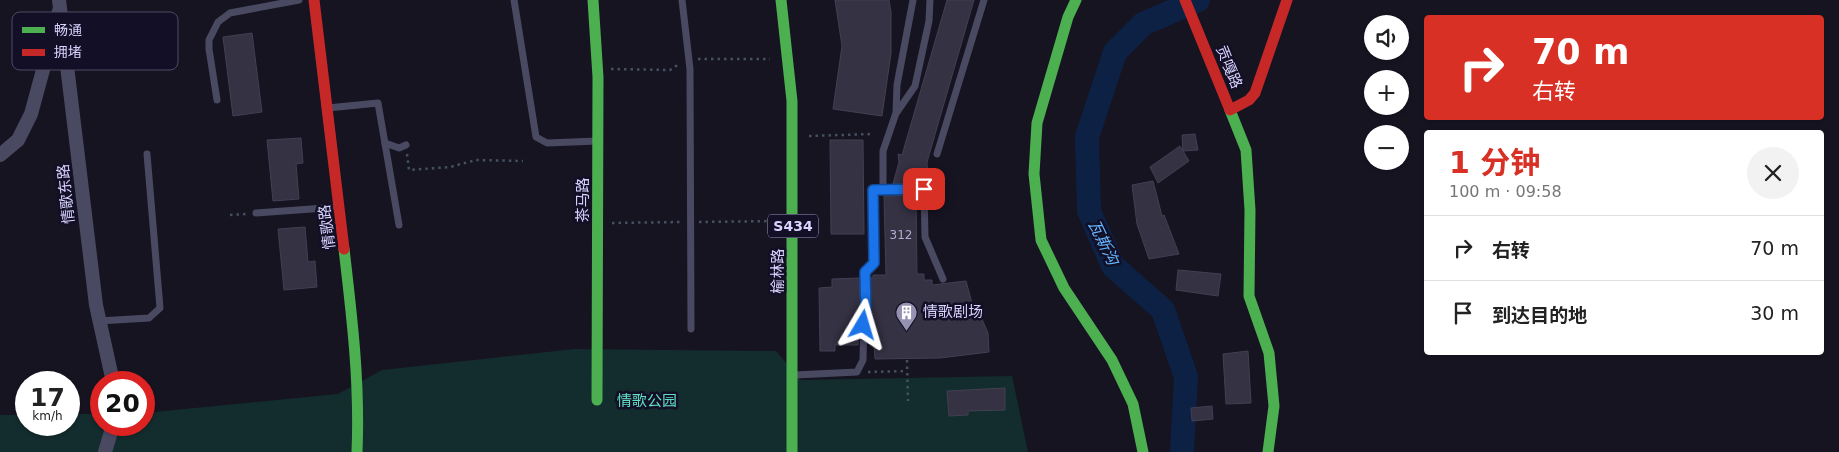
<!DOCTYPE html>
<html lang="zh">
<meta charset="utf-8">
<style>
:root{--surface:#fff;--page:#f2f2f2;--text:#222;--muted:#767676;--line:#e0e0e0;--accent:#d93025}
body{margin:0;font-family:"DejaVu Sans","Noto Sans SC",sans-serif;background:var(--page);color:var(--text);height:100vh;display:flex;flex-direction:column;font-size:19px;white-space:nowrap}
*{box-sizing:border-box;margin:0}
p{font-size:16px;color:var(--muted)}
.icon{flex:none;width:28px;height:28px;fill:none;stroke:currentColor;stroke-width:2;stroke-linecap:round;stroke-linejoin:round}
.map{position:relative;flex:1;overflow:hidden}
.side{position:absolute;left:1424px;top:130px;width:400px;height:225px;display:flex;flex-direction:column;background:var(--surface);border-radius:5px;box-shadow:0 1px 4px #0004}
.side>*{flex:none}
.guide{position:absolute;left:1424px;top:15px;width:400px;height:105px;border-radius:5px;box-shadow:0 1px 4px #0004;background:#d93025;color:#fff;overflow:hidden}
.fabs{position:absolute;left:1364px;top:15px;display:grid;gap:10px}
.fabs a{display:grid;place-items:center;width:45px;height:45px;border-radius:50%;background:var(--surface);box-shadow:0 1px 4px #0004;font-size:25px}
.speed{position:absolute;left:15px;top:371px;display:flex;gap:10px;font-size:25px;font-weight:700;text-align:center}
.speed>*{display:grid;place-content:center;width:65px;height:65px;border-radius:50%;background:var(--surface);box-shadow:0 1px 4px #0004;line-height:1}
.speed small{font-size:12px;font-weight:400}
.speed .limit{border:8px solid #d22;background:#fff;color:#111}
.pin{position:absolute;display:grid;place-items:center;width:42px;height:42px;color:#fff;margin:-21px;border-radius:10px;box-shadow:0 2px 8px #0006}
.me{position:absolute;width:55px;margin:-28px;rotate:7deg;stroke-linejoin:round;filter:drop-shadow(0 0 4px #0008)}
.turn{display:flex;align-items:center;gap:18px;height:105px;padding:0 25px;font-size:22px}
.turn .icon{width:65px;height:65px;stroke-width:2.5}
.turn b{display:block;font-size:35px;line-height:42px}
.round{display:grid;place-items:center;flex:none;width:52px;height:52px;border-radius:26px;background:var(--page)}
.overview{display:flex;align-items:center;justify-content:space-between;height:85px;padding:0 25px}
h1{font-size:30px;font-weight:700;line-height:38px;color:var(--accent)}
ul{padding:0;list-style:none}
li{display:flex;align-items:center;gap:15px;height:65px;padding:0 25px;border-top:1px solid var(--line)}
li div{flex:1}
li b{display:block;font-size:19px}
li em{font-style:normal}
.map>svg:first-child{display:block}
.green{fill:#132c2d}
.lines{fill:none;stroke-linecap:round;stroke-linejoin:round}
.river{stroke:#0d2144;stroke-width:24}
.building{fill:#343243;stroke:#433f54}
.path{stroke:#44505f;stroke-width:2.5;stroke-dasharray:2.5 4;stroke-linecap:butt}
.lane{stroke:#4a4962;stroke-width:7}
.street{stroke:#4a4962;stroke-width:14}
.fast{stroke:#4caf50;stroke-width:11}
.jam{stroke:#c62828;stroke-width:11}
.route-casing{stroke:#114b97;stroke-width:12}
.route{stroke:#1a73e8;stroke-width:9}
.labels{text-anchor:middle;stroke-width:5;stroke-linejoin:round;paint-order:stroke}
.number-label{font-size:12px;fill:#b0acd0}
.shield{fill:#130f26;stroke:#9e99be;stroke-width:1}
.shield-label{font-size:14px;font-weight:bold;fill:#d9d4ff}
.street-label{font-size:15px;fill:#d9d4ff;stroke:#130f26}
.poi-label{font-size:15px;fill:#d9d4ff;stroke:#130f26;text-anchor:start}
.park-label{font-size:15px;fill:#5fe0c0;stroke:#130f26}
.water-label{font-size:16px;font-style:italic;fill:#62b6ff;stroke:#130f26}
.key{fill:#130f26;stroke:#4e4a67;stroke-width:1}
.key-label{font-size:14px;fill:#d9d4ff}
</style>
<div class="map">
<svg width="1839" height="452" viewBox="0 0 1839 452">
<rect width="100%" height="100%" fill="#161421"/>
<polygon class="green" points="574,349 776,351 801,380 1012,376 1028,452 0,452 0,415 26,415 26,425 69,425 69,414 101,414 101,425 144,425 144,413 338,394 382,370"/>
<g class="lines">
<polyline class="river" points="1182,452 1186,377 1163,310 1113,266 1089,211 1087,137 1115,52 1143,24 1198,0"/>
</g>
<g class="building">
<polygon points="835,0 889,0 891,12 891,53 882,116 833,109 842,46"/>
<polygon points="947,0 974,0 927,162 928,183 893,184 899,162 898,154 902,155"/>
<polygon points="252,33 262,112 233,116 223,37"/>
<polygon points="1195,134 1198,150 1183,151 1182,135"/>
<polygon points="301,138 303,163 296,164 299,199 273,201 267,140"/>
<polygon points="830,140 863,140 864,234 831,234"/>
<polygon points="1180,146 1189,161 1158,183 1150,167"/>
<polygon points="1153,181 1162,216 1164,215 1179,254 1149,259 1137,224 1132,185"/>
<polygon points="916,195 917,274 924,274 924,280 932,280 932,285 966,281 973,307 981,317 988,333 989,352 940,358 875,359 874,344 869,344 870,278 873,278 873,275 886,275 884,196"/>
<polygon points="305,227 308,262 315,261 317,287 284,290 278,229"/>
<polygon points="1178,270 1221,274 1218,296 1176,290"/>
<polygon points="860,278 858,345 835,345 835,351 820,351 819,288 832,287 832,279"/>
<polygon points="1248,351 1251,403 1226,404 1223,354"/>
<polygon points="1005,388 1005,410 968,411 968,415 949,416 947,391"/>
<polygon points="1212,406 1213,419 1192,421 1191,408"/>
</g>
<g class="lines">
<g class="path">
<polyline points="698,59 770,59"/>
<polyline points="611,69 670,70 679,64"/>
<polyline points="809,136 872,134"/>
<polyline points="407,154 409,170 450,167 476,160 523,161"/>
<polyline points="230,215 247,214"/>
<polyline points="699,222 776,221"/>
<polyline points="612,223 681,222"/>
<polyline points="907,360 908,401"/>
<polyline points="868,372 907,371"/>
</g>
<g class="lane">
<polyline points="514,0 536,137 547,143 598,141"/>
<polyline points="682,0 690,69 691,329"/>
<polyline points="217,100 209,49 209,40 218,22 230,13 299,0"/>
<polyline points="328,108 378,103 399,225"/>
<polyline points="897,112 915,86 929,21 930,0"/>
<polyline points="385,143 399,148 406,145"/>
<polyline points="937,154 984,0"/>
<polyline points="883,190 924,189 925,237 943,279"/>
<polyline points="256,213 339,207"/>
<polyline points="99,321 149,318 160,308 147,154"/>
<polyline points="795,375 857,372 863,360 865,272 874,263 873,190 883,190 883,151 896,113 897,85 913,0"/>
</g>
<g class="street">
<polyline points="59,0 96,305 113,382"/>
<polyline points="0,155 18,140 31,114 59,11"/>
<polyline points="105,452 113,425"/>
</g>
<g class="fast">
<polyline points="593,0 598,77 597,400"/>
<polyline points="781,0 792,101 792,452"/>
<polyline points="1076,0 1068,17 1037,123 1034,174 1041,240 1064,288 1112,360 1133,404 1143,452"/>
<polyline points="1230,110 1246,150 1250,210 1249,296 1269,353 1274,406 1268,452"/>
<path d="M344 249C352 317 360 383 357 452"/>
</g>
<g class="jam">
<polyline points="314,0 344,249"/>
<polyline points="1185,0 1230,110 1249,100 1255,93 1287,0"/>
</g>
</g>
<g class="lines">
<defs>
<polyline id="route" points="863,325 866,312 865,272 874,263 873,190 924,189"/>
</defs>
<use href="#route" class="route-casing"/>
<use href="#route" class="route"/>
</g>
<defs>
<symbol id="building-pin" viewBox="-11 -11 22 30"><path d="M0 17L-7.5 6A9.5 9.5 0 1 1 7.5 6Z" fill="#9591b1" stroke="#130f26"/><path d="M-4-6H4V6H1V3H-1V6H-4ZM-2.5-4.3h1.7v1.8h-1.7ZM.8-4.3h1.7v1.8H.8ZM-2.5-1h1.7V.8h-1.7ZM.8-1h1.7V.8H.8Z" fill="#fff"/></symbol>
</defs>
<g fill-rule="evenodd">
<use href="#building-pin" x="894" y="300" width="25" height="34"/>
</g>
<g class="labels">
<g class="number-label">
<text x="901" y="239">312</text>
</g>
<rect class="shield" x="768" y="214.5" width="50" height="23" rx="4"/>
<g class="shield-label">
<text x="793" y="231">S434</text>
</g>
<g class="street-label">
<text transform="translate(1229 67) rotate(68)" y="5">贡嘎路</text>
<text transform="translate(66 194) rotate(-96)" y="5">情歌东路</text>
<text transform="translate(583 200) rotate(-90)" y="5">茶马路</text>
<text transform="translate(327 227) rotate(-97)" y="5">情歌路</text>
<text transform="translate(778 271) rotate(-90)" y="5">榆林路</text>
</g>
<g class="poi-label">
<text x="923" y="317">情歌剧场</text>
</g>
<g class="park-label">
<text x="647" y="406">情歌公园</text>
</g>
<g class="water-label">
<text transform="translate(1104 242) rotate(64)" y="6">瓦斯沟</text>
</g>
</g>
<rect x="12" y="12" width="166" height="58" rx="8" class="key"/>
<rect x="22" y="27" width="23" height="6" fill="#4caf50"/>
<rect x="22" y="49" width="23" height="7" fill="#c62828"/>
<g class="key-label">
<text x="54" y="35">畅通</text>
<text x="54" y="57">拥堵</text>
</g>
</svg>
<div class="fabs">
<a><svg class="icon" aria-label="sound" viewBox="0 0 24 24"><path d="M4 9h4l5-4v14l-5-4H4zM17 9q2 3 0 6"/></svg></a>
<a>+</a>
<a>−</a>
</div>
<div class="speed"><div>17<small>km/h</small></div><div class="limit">20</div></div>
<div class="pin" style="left:924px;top:189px;background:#d93025"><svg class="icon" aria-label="arrive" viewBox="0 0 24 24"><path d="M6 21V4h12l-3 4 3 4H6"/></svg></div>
<svg class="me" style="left:863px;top:325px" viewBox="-20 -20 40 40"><path d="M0-17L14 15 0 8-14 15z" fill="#1a73e8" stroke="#fff" stroke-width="4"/></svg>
<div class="guide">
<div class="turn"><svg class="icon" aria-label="right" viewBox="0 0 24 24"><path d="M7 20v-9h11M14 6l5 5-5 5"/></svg><div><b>70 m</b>右转</div></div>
</div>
<section class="side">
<div class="overview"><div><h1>1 分钟</h1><p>100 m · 09:58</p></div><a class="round"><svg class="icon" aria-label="close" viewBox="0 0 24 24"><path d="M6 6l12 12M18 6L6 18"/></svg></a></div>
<ul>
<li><svg class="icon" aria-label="right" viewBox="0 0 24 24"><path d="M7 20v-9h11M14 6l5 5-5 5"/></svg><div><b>右转</b></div><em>70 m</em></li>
<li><svg class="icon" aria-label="arrive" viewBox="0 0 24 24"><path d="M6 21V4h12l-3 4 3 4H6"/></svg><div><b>到达目的地</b></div><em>30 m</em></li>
</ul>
</section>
</div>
